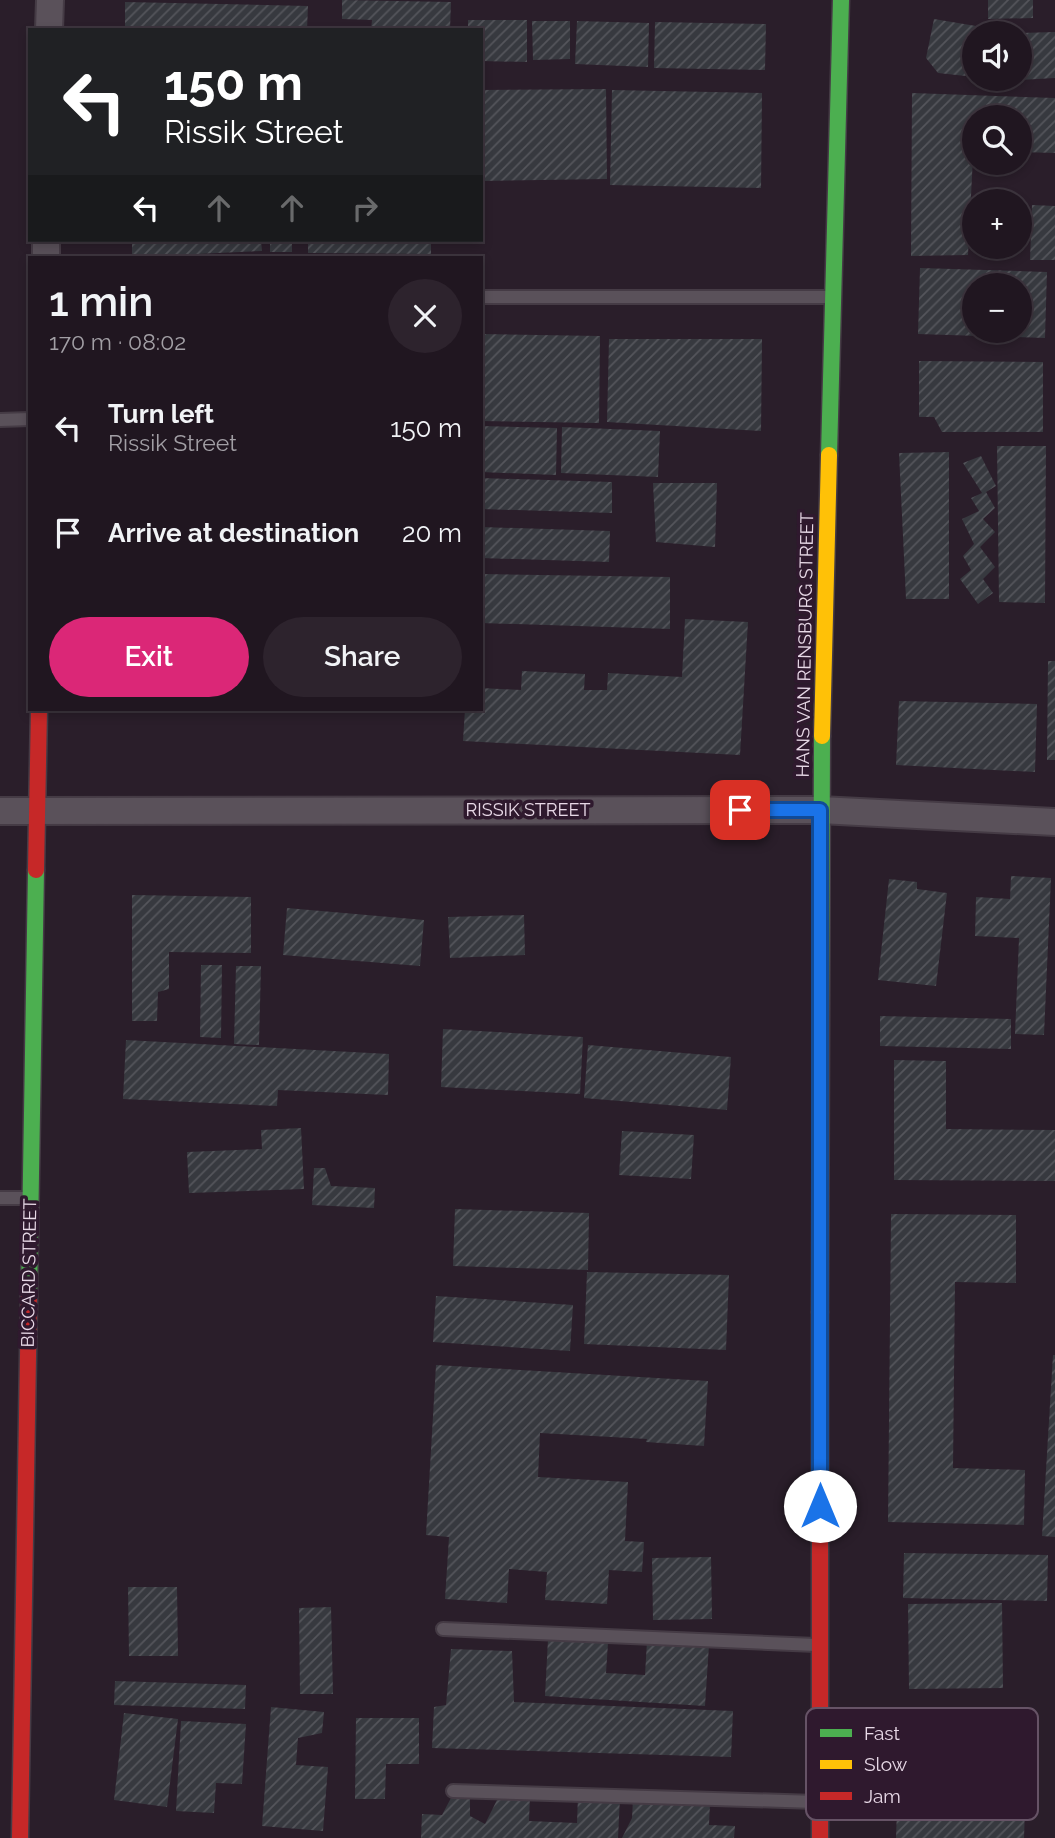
<!DOCTYPE html>
<meta charset="utf-8">
<style>
:root{--surface:#201620;--page:#2d232d;--text:#f1f3f6;--muted:#a29fa5;--line:#3d353e;--accent:#db2777}
body{margin:0;font-family:Raleway,sans-serif;background:var(--page);color:var(--text);height:100vh;display:flex;flex-direction:column;font-size:26px;white-space:nowrap}
*{box-sizing:border-box;margin:0}
p{font-size:23px;color:var(--muted)}
.icon{flex:none;width:38px;height:38px;fill:none;stroke:currentColor;stroke-width:2;stroke-linecap:round;stroke-linejoin:round}
.map{position:relative;flex:1;overflow:hidden}
.panel{position:absolute;left:28px;top:256px;width:455px;height:455px;display:flex;flex-direction:column;background:var(--surface);border-radius:0px;box-shadow:0 4px 10px #0003,0 0 0 2px var(--line)}
.panel>*{flex:none}
.banner{position:absolute;left:28px;top:28px;width:455px;height:214px;border-radius:0px;box-shadow:0 4px 10px #0003,0 0 0 2px var(--line);background:#202124;color:#fff;overflow:hidden}
.buttons{position:absolute;left:962px;top:21px;display:grid;gap:14px}
.buttons a{display:grid;place-items:center;width:70px;height:70px;border-radius:50%;background:var(--surface);box-shadow:0 4px 10px #0003,0 0 0 2px var(--line);font-size:35px}
.pin{position:absolute;display:grid;place-items:center;width:60px;height:60px;color:#fff;margin:-30px;border-radius:14px;box-shadow:0 4px 10px #0006}
.me{position:absolute;width:77px;margin:-38px;rotate:0deg;stroke-linejoin:round;filter:drop-shadow(0 0 5px #0008)}
.turn{display:flex;align-items:center;gap:24px;height:147px;padding:0 21px;font-size:32px}
.turn .icon{width:91px;height:91px;stroke-width:2.5}
.turn b{display:block;font-size:49px;line-height:60px}
.lanes{display:flex;align-items:center;height:66px;padding:0 21px;background:#0003;justify-content:center;gap:35px;direction:ltr}
.lanes .off{opacity:.35}
.round{display:grid;place-items:center;flex:none;width:74px;height:74px;border-radius:37px;background:var(--page)}
.head{display:flex;align-items:center;justify-content:space-between;height:119px;padding:0 21px}
h1{font-size:42px;font-weight:600;line-height:52px}
.primary-button{display:flex;gap:14px;margin-top:auto;padding:14px 21px}
.primary-button a{flex:1;height:80px;border-radius:42px;background:var(--accent);color:#fff;font-size:28px;font-weight:600;line-height:80px;text-align:center}
.primary-button a+a{background:var(--page);color:var(--text)}
ul{padding:0;list-style:none}
li{display:flex;align-items:center;gap:21px;height:105px;padding:0 21px}
li div{flex:1}
li b{display:block;font-size:26px}
li em{font-style:normal}
.map>svg:first-child{display:block}
.building{fill:url(#building-hatch);fill-rule:evenodd}
.lines{fill:none;stroke-linecap:round;stroke-linejoin:round}
.lane-casing{stroke:#453b45;stroke-width:16}
.street-casing{stroke:#453b45;stroke-width:30}
.fast-casing{stroke:#453b45;stroke-width:19}
.slow-casing{stroke:#453b45;stroke-width:19}
.jam-casing{stroke:#453b45;stroke-width:19}
.lane{stroke:#5a515a;stroke-width:12}
.street{stroke:#5a515a;stroke-width:26}
.fast{stroke:#4caf50;stroke-width:16}
.slow{stroke:#ffc107;stroke-width:16}
.jam{stroke:#c62828;stroke-width:16}
.route-casing{stroke:#114b97;stroke-width:18}
.route{stroke:#1a73e8;stroke-width:12}
.labels{text-anchor:middle;stroke-width:7;stroke-linejoin:round;paint-order:stroke}
.street-label{font-size:18px;fill:#e8d9e7;stroke:#2f192e}
.key{fill:#2f192e;stroke:#665366;stroke-width:2}
.key-label{font-size:19px;fill:#e8d9e7}
</style>
<div class="map">
<svg width="1055" height="1838" viewBox="0 0 1055 1838">
<defs>
<pattern id="building-hatch" width="6" height="6" patternUnits="userSpaceOnUse" patternTransform="scale(1.75)"><rect width="6" height="6" fill="#37393f"/><path d="M-1 1l2-2M0 6l6-6M5 7l2-2" fill="none" stroke="#54555b"/></pattern>
</defs>
<rect width="100%" height="100%" fill="#2a1e2a"/>
<g class="building">
<polygon points="342,0 451,2 450,30 371,30 372,20 342,19"/>
<polygon points="988,0 1033,0 1033,18 988,19"/>
<polygon points="125,2 308,6 307,30 125,30"/>
<polygon points="934,19 1012,32 1012,33 975,33 975,77 938,73 926,58"/>
<polygon points="468,20 527,20 527,62 481,61 481,30 468,30"/>
<polygon points="532,21 570,21 570,59 533,60"/>
<polygon points="577,21 649,23 648,67 575,64"/>
<polygon points="655,22 766,24 765,70 654,68"/>
<polygon points="1055,32 1055,78 1020,80 1020,33"/>
<polygon points="606,89 607,179 481,181 481,90"/>
<polygon points="612,90 762,93 761,188 610,185"/>
<polygon points="912,93 1055,98 1055,153 1020,152 1020,117 975,117 968,255 911,256"/>
<polygon points="1032,205 1055,206 1055,260 1030,260"/>
<polygon points="132,240 261,240 262,251 132,257"/>
<rect x="270" y="240" width="22" height="12"/>
<polygon points="308,240 431,240 431,254 308,253"/>
<path d="M920 268 1047 272 1045 338 918 334ZM975 285H1020V331H975Z"/>
<polygon points="481,334 600,336 599,423 481,421"/>
<polygon points="609,339 762,339 761,431 607,422"/>
<polygon points="919,361 1043,362 1043,432 942,432 934,417 919,417"/>
<polygon points="481,426 557,428 556,475 481,472"/>
<polygon points="562,427 660,431 658,477 561,473"/>
<polygon points="997,446 1046,446 1045,603 999,602"/>
<polygon points="949,452 949,599 906,599 899,453"/>
<polygon points="981,456 996,486 986,492 995,508 983,519 995,532 980,547 995,567 983,579 993,593 978,604 960,579 971,570 963,556 974,544 962,519 979,511 971,498 982,493 963,463"/>
<polygon points="481,478 612,482 612,513 481,509"/>
<polygon points="653,483 717,483 715,547 656,542"/>
<polygon points="481,527 610,531 609,562 481,558"/>
<polygon points="482,574 670,577 670,629 481,623"/>
<polygon points="685,619 748,622 740,755 463,741 465,709 481,709 481,688 521,690 522,671 585,674 584,690 607,690 608,673 682,677"/>
<polygon points="1048,661 1055,661 1055,760 1047,760"/>
<polygon points="899,701 1037,704 1035,772 896,765"/>
<polygon points="1011,876 1051,878 1044,1035 1015,1034 1019,938 975,936 976,897 1010,899"/>
<polygon points="889,879 917,882 917,889 947,893 936,986 878,980"/>
<polygon points="132,895 251,897 251,953 169,952 169,989 158,992 157,1021 132,1021"/>
<polygon points="287,908 424,920 420,966 283,955"/>
<polygon points="524,915 525,955 450,958 448,917"/>
<polygon points="201,965 222,965 221,1038 200,1037"/>
<polygon points="236,966 261,966 259,1045 234,1044"/>
<polygon points="880,1016 1011,1019 1011,1049 880,1046"/>
<polygon points="443,1029 583,1037 580,1094 441,1087"/>
<polygon points="126,1040 389,1054 388,1095 278,1090 277,1106 123,1099"/>
<polygon points="588,1045 731,1057 727,1110 584,1098"/>
<polygon points="894,1060 946,1061 946,1129 1055,1130 1055,1181 894,1180"/>
<polygon points="301,1128 304,1189 189,1193 187,1152 262,1149 261,1130"/>
<polygon points="622,1131 694,1135 691,1179 619,1175"/>
<polygon points="314,1168 325,1168 331,1186 375,1188 374,1208 312,1205"/>
<polygon points="455,1209 589,1213 588,1270 453,1266"/>
<polygon points="891,1214 1016,1215 1016,1283 955,1282 953,1468 1025,1470 1024,1525 888,1522"/>
<polygon points="587,1272 729,1275 726,1350 584,1344"/>
<polygon points="436,1296 573,1305 570,1351 433,1342"/>
<polygon points="1053,1355 1055,1355 1055,1537 1042,1536"/>
<polygon points="436,1365 708,1381 704,1446 646,1442 647,1439 540,1433 538,1477 628,1482 625,1541 644,1542 642,1572 609,1570 607,1604 545,1600 547,1572 509,1569 507,1603 445,1599 449,1537 426,1535"/>
<polygon points="904,1553 1048,1555 1047,1601 903,1598"/>
<polygon points="711,1557 712,1619 653,1620 652,1558"/>
<polygon points="128,1587 177,1587 178,1656 129,1656"/>
<polygon points="1002,1603 1003,1688 909,1689 908,1604"/>
<polygon points="331,1607 333,1694 300,1694 299,1608"/>
<polygon points="548,1639 608,1643 606,1673 645,1675 647,1641 709,1645 705,1706 545,1696"/>
<polygon points="451,1649 512,1651 514,1702 733,1711 731,1757 432,1748 434,1707 446,1705"/>
<polygon points="115,1681 246,1685 245,1709 114,1705"/>
<polygon points="271,1707 324,1712 322,1733 298,1738 296,1765 328,1767 323,1831 262,1826"/>
<polygon points="124,1713 178,1719 167,1807 114,1800"/>
<polygon points="356,1718 419,1718 419,1764 386,1764 385,1799 355,1799"/>
<polygon points="900,1720 1028,1725 1024,1838 896,1838"/>
<polygon points="181,1721 246,1724 242,1784 216,1783 214,1813 176,1811"/>
<polygon points="578,1795 620,1797 618,1838 421,1838 422,1814 442,1815 452,1796 470,1796 470,1816 485,1824 499,1796 530,1797 529,1821 577,1823"/>
<polygon points="633,1799 710,1803 709,1825 735,1826 734,1838 622,1838 632,1818"/>
</g>
<g class="lines">
<defs>
<g id="lane">
<polyline points="481,297 830,297"/>
<polyline points="0,420 30,419"/>
<polyline points="0,1198 27,1198"/>
<polyline points="443,1629 816,1645"/>
<polyline points="453,1791 816,1802"/>
</g>
<g id="street">
<polyline points="49,30 50,0"/>
<polyline points="46,257 46,240"/>
<polyline points="0,811 820,810 1055,822"/>
</g>
<g id="fast">
<polyline points="829,455 841,0"/>
<polyline points="29,1296 36,870"/>
<polyline points="820,1312 822,736"/>
</g>
<polyline id="slow" points="822,736 829,455"/>
<g id="jam">
<polyline points="36,870 39,709"/>
<polyline points="820,1312 820,1838"/>
<polyline points="20,1838 29,1296"/>
</g>
</defs>
<use href="#lane" class="lane-casing"/>
<use href="#street" class="street-casing"/>
<use href="#fast" class="fast-casing"/>
<use href="#slow" class="slow-casing"/>
<use href="#jam" class="jam-casing"/>
<use href="#lane" class="lane"/>
<use href="#street" class="street"/>
<use href="#fast" class="fast"/>
<use href="#slow" class="slow"/>
<use href="#jam" class="jam"/>
</g>
<g class="lines">
<defs>
<polyline id="route" points="740,810 820,810 820,1506"/>
</defs>
<use href="#route" class="route-casing"/>
<use href="#route" class="route"/>
</g>
<g class="labels">
<g class="street-label">
<text transform="translate(805 645) rotate(-89)" y="6">HANS VAN RENSBURG STREET</text>
<text x="528" y="816">RISSIK STREET</text>
<text transform="translate(29 1273) rotate(-89)" y="6">BICCARD STREET</text>
</g>
</g>
<rect x="806" y="1708" width="232" height="112" rx="10" class="key"/>
<rect x="820" y="1729" width="32" height="8" fill="#4caf50"/>
<rect x="820" y="1760" width="32" height="9" fill="#ffc107"/>
<rect x="820" y="1792" width="32" height="8" fill="#c62828"/>
<g class="key-label">
<text x="864" y="1740">Fast</text>
<text x="864" y="1771">Slow</text>
<text x="864" y="1803">Jam</text>
</g>
</svg>
<div class="buttons">
<a><svg class="icon" aria-label="sound" viewBox="0 0 24 24"><path d="M4 9h4l5-4v14l-5-4H4zM17 9q2 3 0 6"/></svg></a>
<a><svg class="icon" aria-label="search" viewBox="0 0 24 24"><circle cx="10" cy="10" r="6"/><path d="M15 15l6 6"/></svg></a>
<a>+</a>
<a>−</a>
</div>
<div class="pin" style="left:740px;top:810px;background:#d93025"><svg class="icon" aria-label="arrive" viewBox="0 0 24 24"><path d="M6 21V4h12l-3 4 3 4H6"/></svg></div>
<svg class="me" style="left:820px;top:1506px" viewBox="-20 -20 40 40"><circle r="19" fill="#fff"/><path d="M0-13L10 11 0 6-10 11z" fill="#1a73e8"/></svg>
<div class="banner">
<div class="turn"><svg class="icon" aria-label="left" viewBox="0 0 24 24"><path d="M17 20v-9H6M10 6l-5 5 5 5"/></svg><div><b>150 m</b>Rissik Street</div></div>
<div class="lanes"><svg class="icon" aria-label="left" viewBox="0 0 24 24"><path d="M17 20v-9H6M10 6l-5 5 5 5"/></svg><svg class="icon off" aria-label="ahead" viewBox="0 0 24 24"><path d="M12 20V5M6 11l6-6 6 6"/></svg><svg class="icon off" aria-label="ahead" viewBox="0 0 24 24"><path d="M12 20V5M6 11l6-6 6 6"/></svg><svg class="icon off" aria-label="right" viewBox="0 0 24 24"><path d="M7 20v-9h11M14 6l5 5-5 5"/></svg></div>
</div>
<section class="panel">
<div class="head"><div><h1>1 min</h1><p>170 m · 08:02</p></div><a class="round"><svg class="icon" aria-label="close" viewBox="0 0 24 24"><path d="M6 6l12 12M18 6L6 18"/></svg></a></div>
<ul>
<li><svg class="icon" aria-label="left" viewBox="0 0 24 24"><path d="M17 20v-9H6M10 6l-5 5 5 5"/></svg><div><b>Turn left</b><p>Rissik Street</p></div><em>150 m</em></li>
<li><svg class="icon" aria-label="arrive" viewBox="0 0 24 24"><path d="M6 21V4h12l-3 4 3 4H6"/></svg><div><b>Arrive at destination</b></div><em>20 m</em></li>
</ul>
<div class="primary-button"><a>Exit</a><a>Share</a></div>
</section>
</div>
